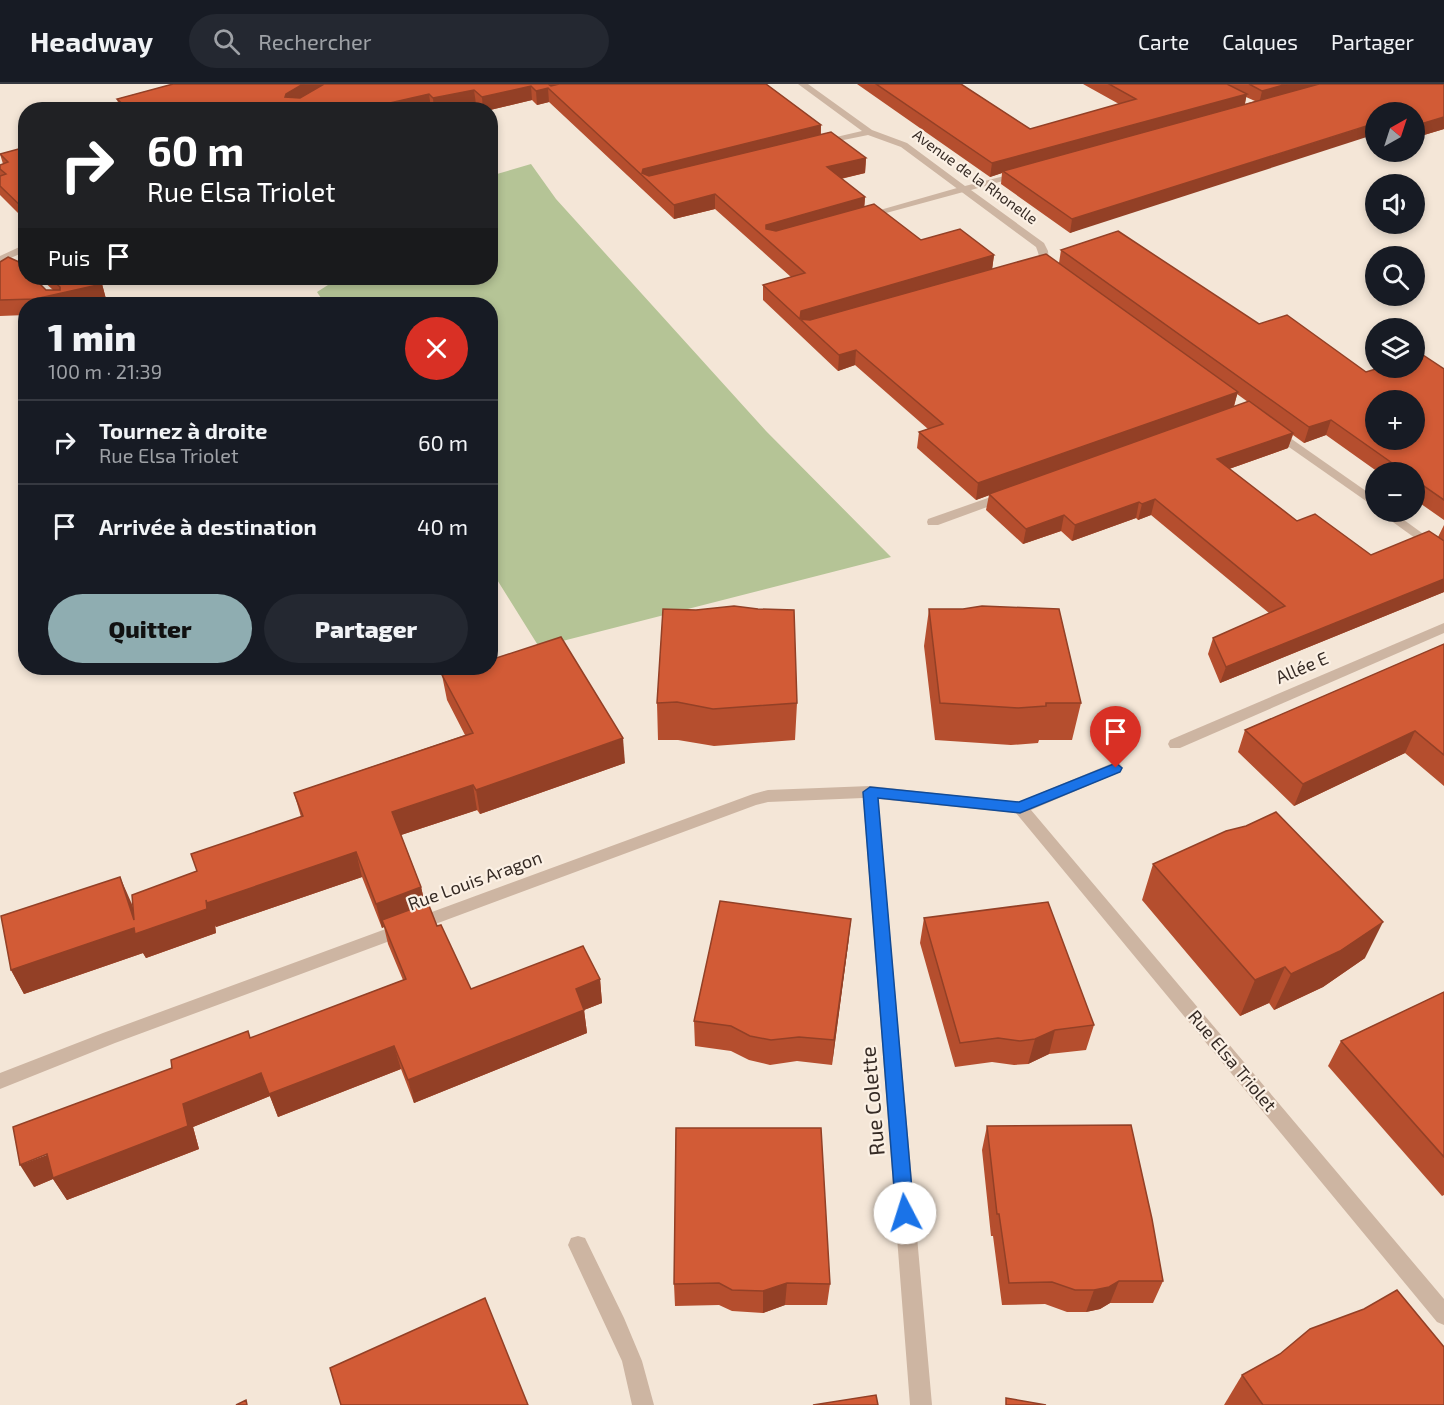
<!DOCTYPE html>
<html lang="fr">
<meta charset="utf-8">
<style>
:root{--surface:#171b24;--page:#242831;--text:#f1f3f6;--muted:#9ea1a6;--line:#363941;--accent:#8fadb1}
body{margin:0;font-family:"Exo 2",sans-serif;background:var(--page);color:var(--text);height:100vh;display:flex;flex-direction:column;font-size:22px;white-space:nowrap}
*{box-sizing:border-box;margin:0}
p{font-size:20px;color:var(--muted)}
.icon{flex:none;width:33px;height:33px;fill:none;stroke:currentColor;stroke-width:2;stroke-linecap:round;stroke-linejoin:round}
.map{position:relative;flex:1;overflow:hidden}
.side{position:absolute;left:18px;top:213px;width:480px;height:378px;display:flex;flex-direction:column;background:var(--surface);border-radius:24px;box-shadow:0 3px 9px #0003}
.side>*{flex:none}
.banner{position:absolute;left:18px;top:18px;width:480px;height:183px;border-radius:24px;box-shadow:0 3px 9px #0003;background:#202124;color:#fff;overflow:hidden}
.needle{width:39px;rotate:39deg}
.tools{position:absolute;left:1365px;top:18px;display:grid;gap:12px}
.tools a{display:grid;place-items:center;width:60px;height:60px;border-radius:50%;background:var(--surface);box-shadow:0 3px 9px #0003;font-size:30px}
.pin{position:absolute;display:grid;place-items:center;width:51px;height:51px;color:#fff;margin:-62px -26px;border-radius:50% 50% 50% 0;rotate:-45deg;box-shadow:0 0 6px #0007}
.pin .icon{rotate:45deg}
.me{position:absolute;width:66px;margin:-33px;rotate:355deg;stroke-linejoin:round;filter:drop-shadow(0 0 4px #0008)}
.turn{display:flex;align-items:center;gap:21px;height:126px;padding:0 30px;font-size:27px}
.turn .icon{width:78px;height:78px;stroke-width:2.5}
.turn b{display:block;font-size:42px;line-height:51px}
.then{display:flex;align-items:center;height:57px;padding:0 30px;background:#0003;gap:12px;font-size:22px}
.round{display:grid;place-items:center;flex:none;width:63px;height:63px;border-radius:32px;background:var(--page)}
.head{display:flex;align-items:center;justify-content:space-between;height:102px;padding:0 30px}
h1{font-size:36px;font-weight:800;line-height:45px}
.button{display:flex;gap:12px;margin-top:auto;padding:12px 30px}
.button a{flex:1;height:69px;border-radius:36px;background:var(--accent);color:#111;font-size:24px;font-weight:800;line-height:69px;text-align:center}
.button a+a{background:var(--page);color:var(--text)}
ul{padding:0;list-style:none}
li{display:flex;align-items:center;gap:18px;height:84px;padding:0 30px;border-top:2px solid var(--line)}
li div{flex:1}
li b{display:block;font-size:22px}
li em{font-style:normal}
header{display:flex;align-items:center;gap:36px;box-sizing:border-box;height:84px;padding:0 30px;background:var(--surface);border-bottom:2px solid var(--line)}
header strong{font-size:28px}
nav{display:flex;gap:33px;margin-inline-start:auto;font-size:21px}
.search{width:420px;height:54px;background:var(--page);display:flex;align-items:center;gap:15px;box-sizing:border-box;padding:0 21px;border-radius:33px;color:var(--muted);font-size:22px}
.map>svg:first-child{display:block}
.green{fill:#b5c496}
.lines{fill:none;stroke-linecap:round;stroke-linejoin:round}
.service{fill:#cdb5a2;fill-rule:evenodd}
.minor{fill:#cdb5a2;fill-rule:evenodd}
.tertiary{fill:#cdb5a2;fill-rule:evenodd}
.wall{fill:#b54e2e;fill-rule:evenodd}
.shaded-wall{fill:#934026}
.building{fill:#d25b36;stroke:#934026;stroke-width:1.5;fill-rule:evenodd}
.route{fill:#1a73e8;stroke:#114b97;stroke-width:1.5}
.labels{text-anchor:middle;stroke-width:4.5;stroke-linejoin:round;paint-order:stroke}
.far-street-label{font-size:15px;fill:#362b25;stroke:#fbf0e4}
.street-label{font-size:18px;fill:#362b25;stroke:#fbf0e4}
.near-street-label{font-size:21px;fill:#362b25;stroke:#fbf0e4}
</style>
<header>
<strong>Headway</strong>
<div class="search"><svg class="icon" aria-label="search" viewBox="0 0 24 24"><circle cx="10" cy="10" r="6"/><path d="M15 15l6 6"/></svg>Rechercher</div>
<nav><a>Carte</a><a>Calques</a><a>Partager</a></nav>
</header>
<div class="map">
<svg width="1444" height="1321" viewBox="0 0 1444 1321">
<rect width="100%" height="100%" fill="#f4e6d7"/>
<polygon class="green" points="531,80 556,115 766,347 891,473 539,563 491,486 490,220 325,220 317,208 339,194 490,194 491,94 497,90"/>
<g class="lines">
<g class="service">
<polygon points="964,102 969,105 967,107 864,135 859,132"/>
<polygon points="578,1152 585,1154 624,1234 642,1277 654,1321 632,1321 622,1277 568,1161 571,1154"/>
</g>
<g class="minor">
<path d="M798 0H808L872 46 907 59 965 102 1024 87V91L971 106 1044 159 1048 167 1049 176 1058 182V186C1039 188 1041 174 1036 163L901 63 868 51 819 61V57L862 47Z"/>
<polygon points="1273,342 1376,414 1376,424 1269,349 1269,343"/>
<polygon points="1005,408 1011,412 1009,415 938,441 928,441 927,438 928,435"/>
<polygon points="1379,428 1393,428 1444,465 1444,475"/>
<polygon points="1444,539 1444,549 1180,664 1170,664 1168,660 1170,656"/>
<polygon points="1115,678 1120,680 1123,684 1120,688 1031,726 1444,1215 1444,1241 1437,1238 1016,729 878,715 932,1321 910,1321 863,714 768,718 756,721 115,959 0,1005 0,989 103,949 753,710 768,706 870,702 1019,718"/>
</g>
<polygon class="tertiary" points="26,160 26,167 0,179 0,172"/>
</g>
<g class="wall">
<path d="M173 0H766L821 41V51L866 74 865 89 841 95 865 113 864 123 921 156 994 171 992 185 1059 179 1061 166 1259 240 1366 288 1444 285V436L1414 415V388H1378L1326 351 1304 359 1293 351 1288 364 1229 385 1297 437 1371 471 1438 453 1444 441V508L1220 599 1208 570 1213 554 1269 529 1151 431 1138 436 1136 434 1072 457 1061 447 1023 460 986 426 989 411 976 416 917 364 919 348 928 345 855 281 838 287 763 216V201L791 193 715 125 674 135 549 18 537 21 532 16 490 26H482L476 20 449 26H432L431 24 424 26H120L117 15ZM1237 310 1248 318 1234 323Z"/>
<path d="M857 0H961L1030 45 1119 20 1083 0H1444V45L1414 54V28H1376L1070 149 1001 100 1002 89 990 93ZM1246 13 1255 17 1245 20Z"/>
<polygon points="26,63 26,137 0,111 0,81 3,80 0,70"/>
<polygon points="0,178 46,206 53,206 40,194 131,194 102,200 106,215 82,220 26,220 26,231 0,232"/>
<polygon points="929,525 1081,619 1072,656 1039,656 1038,659 1011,661 935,656 924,562"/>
<polygon points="1444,560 1444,702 1405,669 1294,722 1238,668 1245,646"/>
<polygon points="442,591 625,679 480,730 477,726 401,751 421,803 425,820 471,905 600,895 602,919 584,926 587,949 414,1019 401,985 278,1033 270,1012 193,1043 199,1065 67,1116 53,1095 34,1103 172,984 403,896 388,860 384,843 382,844 362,793 216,843 215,841 216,849 146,874 143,869 24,910 11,886 131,818 133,824 197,787 301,733 294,709 465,651 447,616"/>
<polygon points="657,619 797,619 795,656 714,662 678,656 658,656"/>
<polygon points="1153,780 1365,874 1323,903 1274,926 1269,919 1240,932 1142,816"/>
<polygon points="924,834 1094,941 1086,966 1049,970 1028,980 1014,981 992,978 955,983 920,859"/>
<polygon points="851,835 848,861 832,981 797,977 770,981 749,976 731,967 695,962 694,937"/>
<polygon points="1444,908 1444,1111 1442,1112 1328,982 1341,957"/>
<polygon points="987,1042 1163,1197 1153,1219 1110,1219 1100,1225 1086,1228 1067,1228 1045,1220 1002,1221 993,1152 991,1152 982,1066"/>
<polygon points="676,1044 830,1200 827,1221 785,1221 763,1229 732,1227 719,1221 675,1222 674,1200"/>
<polygon points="1242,1291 1444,1321 1224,1321"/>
</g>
<g class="shaded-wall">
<polygon points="303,0 330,0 289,24 285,13 286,10"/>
<polygon points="545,0 580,0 548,4 549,18 537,21 536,7"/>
<polygon points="1287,0 1330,0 1259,20 1262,7"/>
<polygon points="531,2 532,16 490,26 483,26 482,13"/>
<polygon points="474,6 476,20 449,26 434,26 433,14"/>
<polygon points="429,10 431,24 424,26 359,26"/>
<polygon points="1247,10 1244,23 1003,87 1002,89 990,93 992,79"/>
<polygon points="1444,33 1444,45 1414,54 1414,42"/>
<polygon points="1376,39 1376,50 1070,149 1072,135"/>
<polygon points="821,41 820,55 650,98 642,91 643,85"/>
<polygon points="866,74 865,89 826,98 827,83"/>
<polygon points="715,110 715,125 674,135 674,121"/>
<polygon points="865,113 864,128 767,156 766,141"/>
<polygon points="994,171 992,186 806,241 800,235 801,227"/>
<polygon points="97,194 131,194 102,200 106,215 82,220 37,220 35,215"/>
<polygon points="856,266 855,281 838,287 839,271"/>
<polygon points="1238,308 1233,324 976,416 978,399"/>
<polygon points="1331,336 1326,351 1304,359 1309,343"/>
<polygon points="1293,349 1288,364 1212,391 1217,375"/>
<polygon points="1155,415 1151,431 1138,436 1142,420"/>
<polygon points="1139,418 1136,434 1072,457 1075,441"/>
<polygon points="1064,431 1061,447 1023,460 1026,445"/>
<polygon points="1444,495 1444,508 1220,599 1226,583"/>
<polygon points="1415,647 1405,669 1294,722 1303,700"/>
<polygon points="623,654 625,679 480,730 476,706"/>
<polygon points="473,701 477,726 398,752 392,728"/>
<polygon points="356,768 362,793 216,843 215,841 216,849 146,874 143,869 24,910 11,886 134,844 134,836 120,793 131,818 141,848 206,816"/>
<polygon points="421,803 427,828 382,836 384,843 382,844 376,820"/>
<polygon points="851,835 848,861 832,981 834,956"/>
<polygon points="1383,838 1365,874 1323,903 1274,926 1291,890"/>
<polygon points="1285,883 1269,919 1240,932 1255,896"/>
<polygon points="600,895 602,919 584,926 587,949 414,1019 408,996 576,905"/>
<polygon points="1055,946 1049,970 1028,980 1035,955"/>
<polygon points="394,962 401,985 278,1033 269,1010"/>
<polygon points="261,989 270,1012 193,1043 199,1065 67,1116 53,1095 34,1103 20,1081 183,1020"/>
<polygon points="1119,1197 1110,1219 1100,1225 1086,1228 1094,1206"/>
<polygon points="787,1199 785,1221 763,1229 763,1207"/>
</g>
<g class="building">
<polygon points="173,0 303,0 286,10 285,13 300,14 324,0 548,0 551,2 559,0 766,0 821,41 643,85 642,89 649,92 831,48 866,74 827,83 865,113 766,141 766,145 776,147 874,120 921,156 960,145 994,171 801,227 800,235 810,236 1046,170 1238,308 978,399 919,348 943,340 856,266 839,271 763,201 805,189 715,110 674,121 548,4 536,7 531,2 482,13 474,6 433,14 429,10 359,26 124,26 128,25 117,15"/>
<polygon points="876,0 961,0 1030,45 1136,15 1109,0 1227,0 1247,10 992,79"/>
<polygon points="1249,0 1287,0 1262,7"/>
<polygon points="1319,0 1444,0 1444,33 1414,42 1414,28 1376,28 1376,39 1072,135 1003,87"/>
<polygon points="26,63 26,127 0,102 0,92 6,90 0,85 0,81 8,78 0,70"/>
<path d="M1118 147 1259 240 1287 231 1366 288 1379 284H1414V271L1420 269 1444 285V416L1414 395V388H1405L1331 336 1309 343 1061 166ZM1376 316H1414V356H1376Z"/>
<polygon points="26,164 26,177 23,176 21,166"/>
<polygon points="8,173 19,178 26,185 26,194 34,194 46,206 60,206 60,203 50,194 99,194 102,200 35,215 0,216 0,178"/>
<polygon points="1249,317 1293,349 1217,375 1297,437 1315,430 1371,471 1429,447 1444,457 1444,495 1226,583 1213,554 1285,522 1155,415 1142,420 1139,418 1075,441 1064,431 1026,445 989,410"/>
<polygon points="734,522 758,525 794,526 797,619 713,625 677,618 657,619 663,525 696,526"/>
<polygon points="982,522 1059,525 1081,619 1046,619 1046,622 1018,624 940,619 929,525 963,525"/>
<polygon points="561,553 623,654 476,706 473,701 392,728 421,803 376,820 356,768 207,819 206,816 207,825 135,850 134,844 11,886 1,832 120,793 134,836 132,811 197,787 191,770 303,732 294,709 473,649 442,591 466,584 490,584 490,576"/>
<polygon points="1444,560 1444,671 1415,647 1303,700 1245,646"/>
<polygon points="1276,728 1383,838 1340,867 1291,890 1285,883 1255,896 1153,780 1226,747 1246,742"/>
<polygon points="720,817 851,835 834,956 799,953 771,956 750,952 731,942 694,937"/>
<polygon points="1048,818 1094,941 1055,946 1035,955 1020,957 998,954 960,959 924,834"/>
<polygon points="428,819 437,842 441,841 471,905 583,862 600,895 576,905 584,926 408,996 394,962 269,1010 261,989 183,1020 188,1042 53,1094 47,1070 20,1081 13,1043 172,984 171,976 248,947 250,954 406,895 382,836"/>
<polygon points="1444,908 1444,1073 1341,957"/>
<polygon points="1131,1041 1152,1135 1163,1197 1119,1197 1109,1203 1094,1206 1075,1206 1052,1198 1009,1199 999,1130 997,1130 987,1042"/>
<polygon points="676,1044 821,1044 830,1200 787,1199 763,1207 732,1206 719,1199 674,1200"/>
<polygon points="1397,1206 1444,1263 1444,1321 1263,1321 1242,1291 1280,1270 1310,1245 1364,1225"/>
<polygon points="485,1214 528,1321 341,1321 330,1284"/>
<polygon points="876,1311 878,1321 813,1321"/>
<polygon points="1006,1314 1046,1321 1006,1321"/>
<polygon points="246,1316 247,1321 236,1321"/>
</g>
<polygon class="route" points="1116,679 1122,684 1120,688 1020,729 878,714 914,1129 911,1135 905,1137 899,1135 896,1129 863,708 870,703 1019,718"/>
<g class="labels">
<g class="far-street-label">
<text transform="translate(975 93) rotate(36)" y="5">Avenue de la Rhonelle</text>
</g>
<g class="street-label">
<text transform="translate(1302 584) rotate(-23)" y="6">Allée E</text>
<text transform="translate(475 797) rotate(-20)" y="6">Rue Louis Aragon</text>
<text transform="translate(1232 977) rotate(50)" y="6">Rue Elsa Triolet</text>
</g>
<g class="near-street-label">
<text transform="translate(873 1017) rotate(-95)" y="7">Rue Colette</text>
</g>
</g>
</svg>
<div class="tools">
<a><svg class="needle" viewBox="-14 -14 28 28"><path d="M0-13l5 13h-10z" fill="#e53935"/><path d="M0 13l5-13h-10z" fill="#9ea1a6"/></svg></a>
<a><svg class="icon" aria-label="sound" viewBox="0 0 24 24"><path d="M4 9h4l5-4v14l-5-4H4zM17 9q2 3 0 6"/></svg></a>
<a><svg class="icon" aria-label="search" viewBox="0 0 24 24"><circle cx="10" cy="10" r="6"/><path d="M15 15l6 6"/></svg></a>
<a><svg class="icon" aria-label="layers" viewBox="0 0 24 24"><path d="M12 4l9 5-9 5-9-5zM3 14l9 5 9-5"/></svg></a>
<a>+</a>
<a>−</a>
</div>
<div class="pin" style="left:1116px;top:684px;background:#d93025"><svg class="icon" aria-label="arrive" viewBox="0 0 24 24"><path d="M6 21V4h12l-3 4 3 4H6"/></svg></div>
<svg class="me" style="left:905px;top:1129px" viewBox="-20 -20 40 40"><circle r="19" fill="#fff"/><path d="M0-13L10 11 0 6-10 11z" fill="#1a73e8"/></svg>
<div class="banner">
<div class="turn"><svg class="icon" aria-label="right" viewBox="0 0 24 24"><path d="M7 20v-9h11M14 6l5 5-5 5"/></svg><div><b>60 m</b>Rue Elsa Triolet</div></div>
<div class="then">Puis<svg class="icon" aria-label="arrive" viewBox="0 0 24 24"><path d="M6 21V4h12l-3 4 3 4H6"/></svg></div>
</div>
<section class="side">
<div class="head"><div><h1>1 min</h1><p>100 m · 21:39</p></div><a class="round" style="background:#d93025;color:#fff"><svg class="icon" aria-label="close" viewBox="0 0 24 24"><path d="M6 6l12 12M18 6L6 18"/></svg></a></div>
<ul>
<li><svg class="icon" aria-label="right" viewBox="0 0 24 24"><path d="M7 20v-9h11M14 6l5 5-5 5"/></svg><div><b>Tournez à droite</b><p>Rue Elsa Triolet</p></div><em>60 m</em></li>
<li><svg class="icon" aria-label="arrive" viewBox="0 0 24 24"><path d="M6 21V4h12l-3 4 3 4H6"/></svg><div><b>Arrivée à destination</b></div><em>40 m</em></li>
</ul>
<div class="button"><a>Quitter</a><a>Partager</a></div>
</section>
</div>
